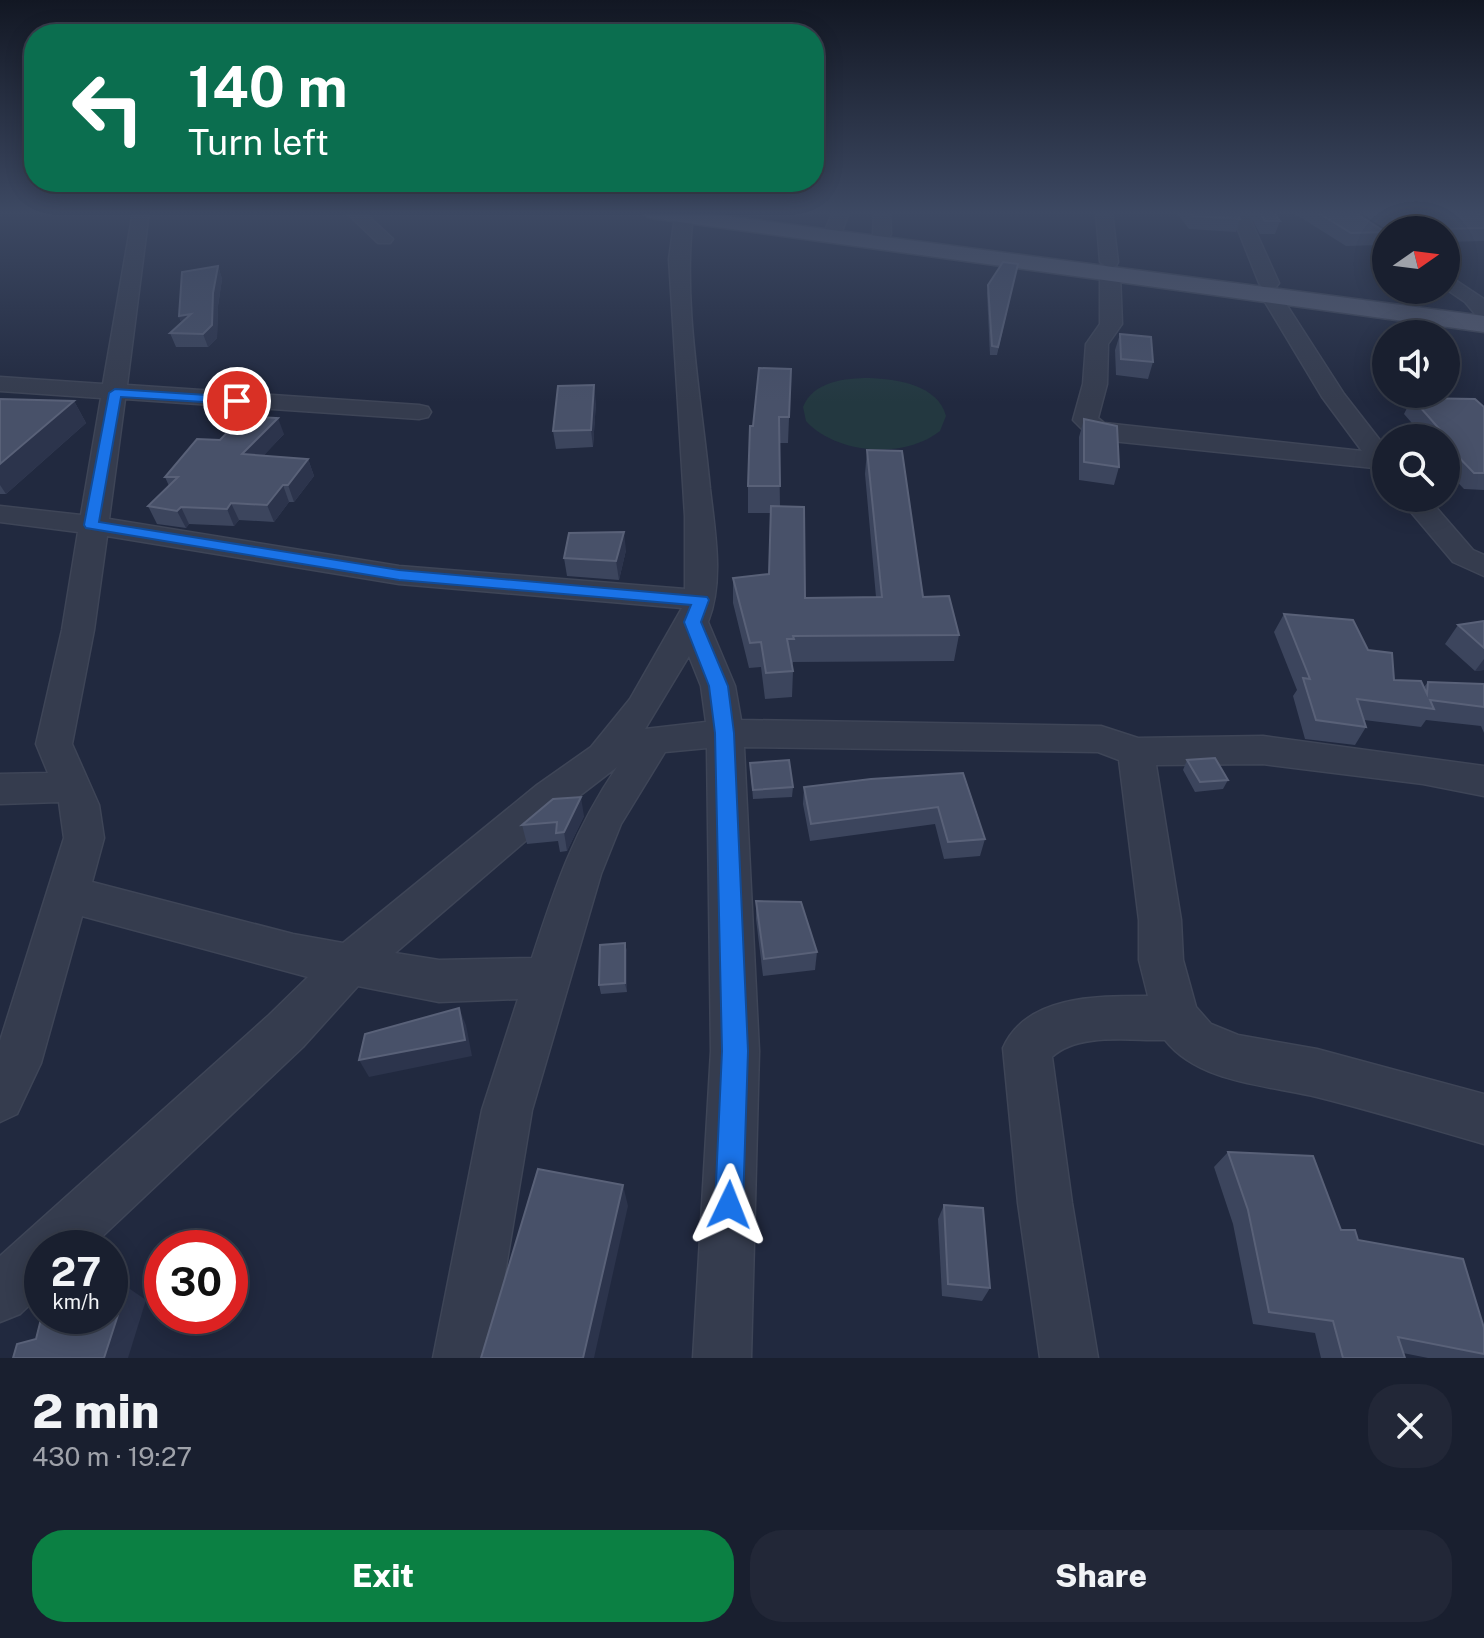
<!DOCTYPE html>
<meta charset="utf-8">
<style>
:root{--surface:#191f2f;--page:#222737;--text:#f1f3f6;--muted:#9fa2aa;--line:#373d4b;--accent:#0b8043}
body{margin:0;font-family:"Public Sans",sans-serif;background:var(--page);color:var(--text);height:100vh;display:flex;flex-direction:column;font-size:30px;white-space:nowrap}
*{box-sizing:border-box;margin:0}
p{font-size:26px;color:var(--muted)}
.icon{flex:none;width:44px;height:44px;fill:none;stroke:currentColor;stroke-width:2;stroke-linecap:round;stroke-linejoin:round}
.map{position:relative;height:1358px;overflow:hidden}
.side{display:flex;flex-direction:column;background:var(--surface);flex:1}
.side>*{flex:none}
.hud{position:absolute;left:24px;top:24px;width:800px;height:168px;border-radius:32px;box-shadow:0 4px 20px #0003,0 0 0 2px var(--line);background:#0b6e4f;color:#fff;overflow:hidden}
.needle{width:52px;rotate:76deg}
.controls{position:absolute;left:1372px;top:216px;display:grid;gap:16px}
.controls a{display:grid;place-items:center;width:88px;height:88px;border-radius:50%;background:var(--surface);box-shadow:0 4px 20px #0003,0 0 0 2px var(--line);font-size:40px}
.speed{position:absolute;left:24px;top:1230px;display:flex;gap:16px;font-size:40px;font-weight:700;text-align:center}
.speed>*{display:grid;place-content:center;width:104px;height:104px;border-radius:50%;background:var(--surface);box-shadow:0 4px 20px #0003,0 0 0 2px var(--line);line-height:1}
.speed small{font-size:20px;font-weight:400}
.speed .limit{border:12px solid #d22;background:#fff;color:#111}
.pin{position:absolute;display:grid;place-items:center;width:68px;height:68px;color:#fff;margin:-34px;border:4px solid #fff;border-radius:50%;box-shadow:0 2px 8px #0007}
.me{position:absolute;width:88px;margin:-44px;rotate:2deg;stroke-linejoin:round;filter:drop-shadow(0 0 6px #0008)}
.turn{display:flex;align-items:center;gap:28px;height:168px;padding:0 32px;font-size:36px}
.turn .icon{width:104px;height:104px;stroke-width:2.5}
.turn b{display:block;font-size:56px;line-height:68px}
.round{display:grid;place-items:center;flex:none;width:84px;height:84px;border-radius:32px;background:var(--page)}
.headline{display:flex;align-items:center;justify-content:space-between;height:136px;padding:0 32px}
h1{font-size:48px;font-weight:800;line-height:60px}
.primary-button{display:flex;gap:16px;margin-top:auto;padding:16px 32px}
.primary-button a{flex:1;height:92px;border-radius:32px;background:var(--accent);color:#fff;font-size:32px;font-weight:800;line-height:92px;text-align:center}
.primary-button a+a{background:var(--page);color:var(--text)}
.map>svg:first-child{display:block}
.green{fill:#233840}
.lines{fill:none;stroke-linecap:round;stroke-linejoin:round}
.minor-casing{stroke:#3e4557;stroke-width:3}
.major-casing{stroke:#3e4557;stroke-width:3}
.minor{fill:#353c4e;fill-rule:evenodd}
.major{fill:#535a6f;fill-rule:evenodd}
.wall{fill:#3c455d}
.shaded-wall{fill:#2c344c}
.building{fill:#485169;stroke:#596178;stroke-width:2}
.route{fill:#1a73e8;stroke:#114b97;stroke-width:2}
</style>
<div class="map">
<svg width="1484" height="1358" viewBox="0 0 1484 1358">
<rect width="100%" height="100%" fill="#21293f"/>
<path class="green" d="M869 378C897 379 938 385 946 416L940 431C905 459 837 455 806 421L803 407C813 381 846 378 869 378Z"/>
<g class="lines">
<defs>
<g id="minor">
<path d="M133 212H149L127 385 419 405 428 407 431 412 428 417 419 419 125 399 109 519 399 566 685 589V516L669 259 675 216 678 212H690L693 216C682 302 702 402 710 489 715 532 724 582 708 622L735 686 741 720 1101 726 1138 738 1263 736 1484 766V796L1423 784 1263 764 1156 765 1181 920 1183 960 1196 1007 1211 1024 1238 1035 1317 1049 1484 1094V1144C1429 1128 1373 1111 1317 1097 1267 1085 1199 1083 1165 1040 1132 1041 1078 1032 1052 1057L1072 1203 1098 1358H1040L1018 1203 1003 1048C1026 995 1098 996 1148 996L1139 960V920L1119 760 1098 752 744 747 759 1051 751 1358H693L711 1051 707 748 665 752 621 824 601 874 532 1110 491 1358H433L482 1110 518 999 439 1002 358 986 303 1047 90 1248H42V1293L20 1314 0 1322V1256L269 1015 308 977 82 916 41 1063 17 1114 0 1122V1041L64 838 59 802 0 804V774L48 773 36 744 62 630 78 532 0 522V506L81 515 101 398 0 391V377L103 384ZM107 536 399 584 682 608 630 699 591 747 537 785 343 943 293 934 92 882 104 838 99 805 72 744 94 630ZM689 656 701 686 706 722 645 729ZM617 767C574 830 555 887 532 958L439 960 395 953 565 807Z"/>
<polygon points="346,212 364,212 393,239 390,243 378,243"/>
<polygon points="833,212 849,212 840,237 831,242 822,237"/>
<polygon points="874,212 890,212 891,234 883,247 877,248 868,243 873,234"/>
<polygon points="1096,212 1112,212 1118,262 1116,266 1109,268 1100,262"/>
<polygon points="1231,212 1247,212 1279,283 1276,287 1262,287 1259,283"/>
<polygon points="1335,212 1354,212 1386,233 1386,246"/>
<polygon points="1110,268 1120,274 1122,324 1108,344 1107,384 1098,418 1104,423 1362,451 1322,397 1262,297 1272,291 1279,293 1344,394 1386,448 1386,474 1374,468 1112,441 1086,433 1073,420 1083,384 1086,344 1100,324 1100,274"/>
<polygon points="1446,274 1484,299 1484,316 1475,314 1465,302 1446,289"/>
<polygon points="1399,498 1428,498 1473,550 1484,555 1484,576 1453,562"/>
</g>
<polygon id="major" points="640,212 696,212 1484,316 1484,332 650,218"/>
</defs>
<use href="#minor" class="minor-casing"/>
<use href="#major" class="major-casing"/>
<use href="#minor" class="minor"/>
<use href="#major" class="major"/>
</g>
<g class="wall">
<polygon points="1176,212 1238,212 1240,219 1236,232 1189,229"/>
<polygon points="1248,212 1274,212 1280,221 1275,234 1260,234"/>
<polygon points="1292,212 1354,212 1385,232 1379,245 1346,246"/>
<polygon points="1359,212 1474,212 1484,217 1484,241 1446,242 1446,230 1387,230"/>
<polygon points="1018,264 997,355 990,355 987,293 988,285"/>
<polygon points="218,266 222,279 218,306 217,338 208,347 176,347 170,333 181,322 179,316"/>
<polygon points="1120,334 1153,362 1148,379 1116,375 1115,350"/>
<polygon points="791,369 788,443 779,443 780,506 805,598 876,597 865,474 867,450 923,597 959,635 954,661 793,662 792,665 793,671 792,697 765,699 761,667 749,668 733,603 733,578 769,574 771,513 748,513 748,486 753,426"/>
<polygon points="1412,398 1484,407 1484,490 1464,489 1446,470 1446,438 1425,438 1404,414"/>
<polygon points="0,399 74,401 86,423 6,494 0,494"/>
<polygon points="596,402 593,447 556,449 553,431"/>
<polygon points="1084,419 1119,467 1114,485 1079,480 1079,437"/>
<polygon points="284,434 263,456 308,459 314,476 294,502 289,502 274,522 239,520 234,526 189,524 186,528 157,524 148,506 169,486 165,477 220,440"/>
<polygon points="626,550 619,580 567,576 564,558"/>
<polygon points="1284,614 1368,650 1394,680 1424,687 1428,682 1484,684 1484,733 1481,726 1426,720 1421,727 1364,720 1366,727 1355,745 1305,739 1293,696 1297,690 1274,632"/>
<polygon points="1484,621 1484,670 1475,671 1445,644 1458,625"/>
<polygon points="1187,760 1228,780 1223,789 1195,792 1183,770"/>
<polygon points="750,763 793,787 792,797 753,799"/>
<polygon points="963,773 985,839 980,856 944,859 935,824 810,841 803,804 804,787"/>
<polygon points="584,816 567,851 560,852 558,841 527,844 522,825"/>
<polygon points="756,901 817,952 815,970 763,976 756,919"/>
<polygon points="625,943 627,952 627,992 601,994 599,985"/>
<polygon points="1228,1152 1358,1240 1484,1328 1484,1358 1428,1358 1403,1353 1405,1358 1321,1358 1315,1333 1253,1324 1233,1224 1214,1167"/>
<polygon points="944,1205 990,1288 982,1301 942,1296 938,1219"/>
</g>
<g class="shaded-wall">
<polygon points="218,266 222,279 218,306 217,338 208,347 203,334"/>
<polygon points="191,314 184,329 179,316"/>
<polygon points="594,385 596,402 593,447 591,430"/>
<polygon points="74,401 86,423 6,494 0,485 0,464"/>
<polygon points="278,418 284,434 249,471 242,454"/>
<polygon points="308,459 314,476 294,502 288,485"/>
<polygon points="283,485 289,502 274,522 267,505"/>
<polygon points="231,503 239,520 234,526 227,509"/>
<polygon points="181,507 189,524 186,528 177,511"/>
<polygon points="624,532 626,550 619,580 616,561"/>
<polygon points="1484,659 1484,670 1475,671"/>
<polygon points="581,797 584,816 567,851 564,832"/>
<polygon points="625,943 627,952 627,992 625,983"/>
<polygon points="459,1008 466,1025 472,1056 369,1077 359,1060"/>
<polygon points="623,1185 628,1206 594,1358 583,1358"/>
<polygon points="127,1287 146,1300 128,1358 104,1358"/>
</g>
<g class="building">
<polygon points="1189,212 1238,212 1240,219 1193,216"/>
<polygon points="1260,212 1274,212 1280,221 1265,221"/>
<polygon points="1317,212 1354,212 1385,232 1351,233"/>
<polygon points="1384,212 1474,212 1484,217 1484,228 1395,230 1393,218"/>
<polygon points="1003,262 1018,264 998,347 992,346 988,285"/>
<polygon points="218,266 213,293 212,325 203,334 170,333 191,314 179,316 182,272"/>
<polygon points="1120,334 1151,337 1153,362 1121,359"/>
<polygon points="759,368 791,369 789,417 779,417 780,486 748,486 750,426 753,426"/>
<polygon points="594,385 591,430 553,431 558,386"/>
<polygon points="1412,398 1475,399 1484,407 1484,473 1474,473 1446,444 1446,441 1450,441"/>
<polygon points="0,399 74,401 0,464"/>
<polygon points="243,416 278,418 242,454 308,459 288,485 283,485 267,505 231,503 227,509 181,507 177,511 148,506 178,477 165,477 197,439 220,440"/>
<polygon points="1084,419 1117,426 1119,467 1084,462"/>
<polygon points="867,450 902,451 923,597 949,596 959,635 793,636 794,639 787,639 793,671 766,673 761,642 750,643 733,578 769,574 771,506 804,507 805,598 882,597"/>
<polygon points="624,532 616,561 564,558 569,533"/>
<polygon points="1284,614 1353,620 1368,650 1392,653 1394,680 1421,681 1427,694 1428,682 1484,684 1484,707 1430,700 1434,709 1357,699 1366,727 1316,720 1303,678 1310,679"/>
<polygon points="1484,621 1484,648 1458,625"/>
<polygon points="1215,758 1228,780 1200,782 1187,760"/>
<polygon points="789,760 793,787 753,790 750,763"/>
<polygon points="963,773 985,839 948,842 938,807 811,824 804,787 871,779"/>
<polygon points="581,797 564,832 556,833 557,822 522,825 553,799"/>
<polygon points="756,901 801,902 817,952 764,959"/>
<polygon points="625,943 625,983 599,985 600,945"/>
<polygon points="459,1008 465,1040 359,1060 365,1034"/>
<polygon points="1228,1152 1313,1156 1341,1230 1355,1230 1358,1240 1463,1259 1484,1328 1484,1354 1398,1337 1405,1358 1343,1358 1333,1321 1269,1312 1248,1210"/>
<polygon points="538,1169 623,1185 583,1358 481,1358"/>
<polygon points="944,1205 983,1208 990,1288 948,1284"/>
<polygon points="127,1287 104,1358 13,1358 17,1344 36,1339 42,1315 42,1316 110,1316 110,1291"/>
</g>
<linearGradient id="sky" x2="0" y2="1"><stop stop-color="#121723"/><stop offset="0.53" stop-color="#3d4963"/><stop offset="1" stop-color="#3d4963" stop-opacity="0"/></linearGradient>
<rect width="1484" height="402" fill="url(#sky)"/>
<polygon class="route" points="115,389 237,397 243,401 237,404 121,397 99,522 399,570 707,597 709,600 701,622 728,686 734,733 748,1051 743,1205 739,1215 729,1219 719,1215 715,1205 722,1051 715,733 709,686 684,622 691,605 399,580 86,528 84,525 109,393"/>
</svg>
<div class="controls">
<a><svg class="needle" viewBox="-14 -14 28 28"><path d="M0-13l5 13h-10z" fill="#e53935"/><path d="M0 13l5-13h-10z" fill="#9fa2aa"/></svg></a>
<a><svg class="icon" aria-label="sound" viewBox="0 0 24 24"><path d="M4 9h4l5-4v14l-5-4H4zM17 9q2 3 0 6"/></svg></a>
<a><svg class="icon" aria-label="search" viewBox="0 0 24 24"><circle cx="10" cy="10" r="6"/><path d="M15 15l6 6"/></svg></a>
</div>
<div class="speed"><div>27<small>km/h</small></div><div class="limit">30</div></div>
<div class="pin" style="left:237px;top:401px;background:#d93025"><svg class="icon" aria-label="arrive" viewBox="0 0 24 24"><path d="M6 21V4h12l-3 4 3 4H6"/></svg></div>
<svg class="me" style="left:729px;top:1205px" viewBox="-20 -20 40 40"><path d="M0-17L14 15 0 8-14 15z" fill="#1a73e8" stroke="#fff" stroke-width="4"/></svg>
<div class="hud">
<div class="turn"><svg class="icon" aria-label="left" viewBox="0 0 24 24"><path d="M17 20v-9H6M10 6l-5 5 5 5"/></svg><div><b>140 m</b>Turn left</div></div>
</div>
</div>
<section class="side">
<div class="headline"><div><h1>2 min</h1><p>430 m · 19:27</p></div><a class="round"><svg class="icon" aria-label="close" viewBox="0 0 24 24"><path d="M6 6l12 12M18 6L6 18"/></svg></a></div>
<div class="primary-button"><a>Exit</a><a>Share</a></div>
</section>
